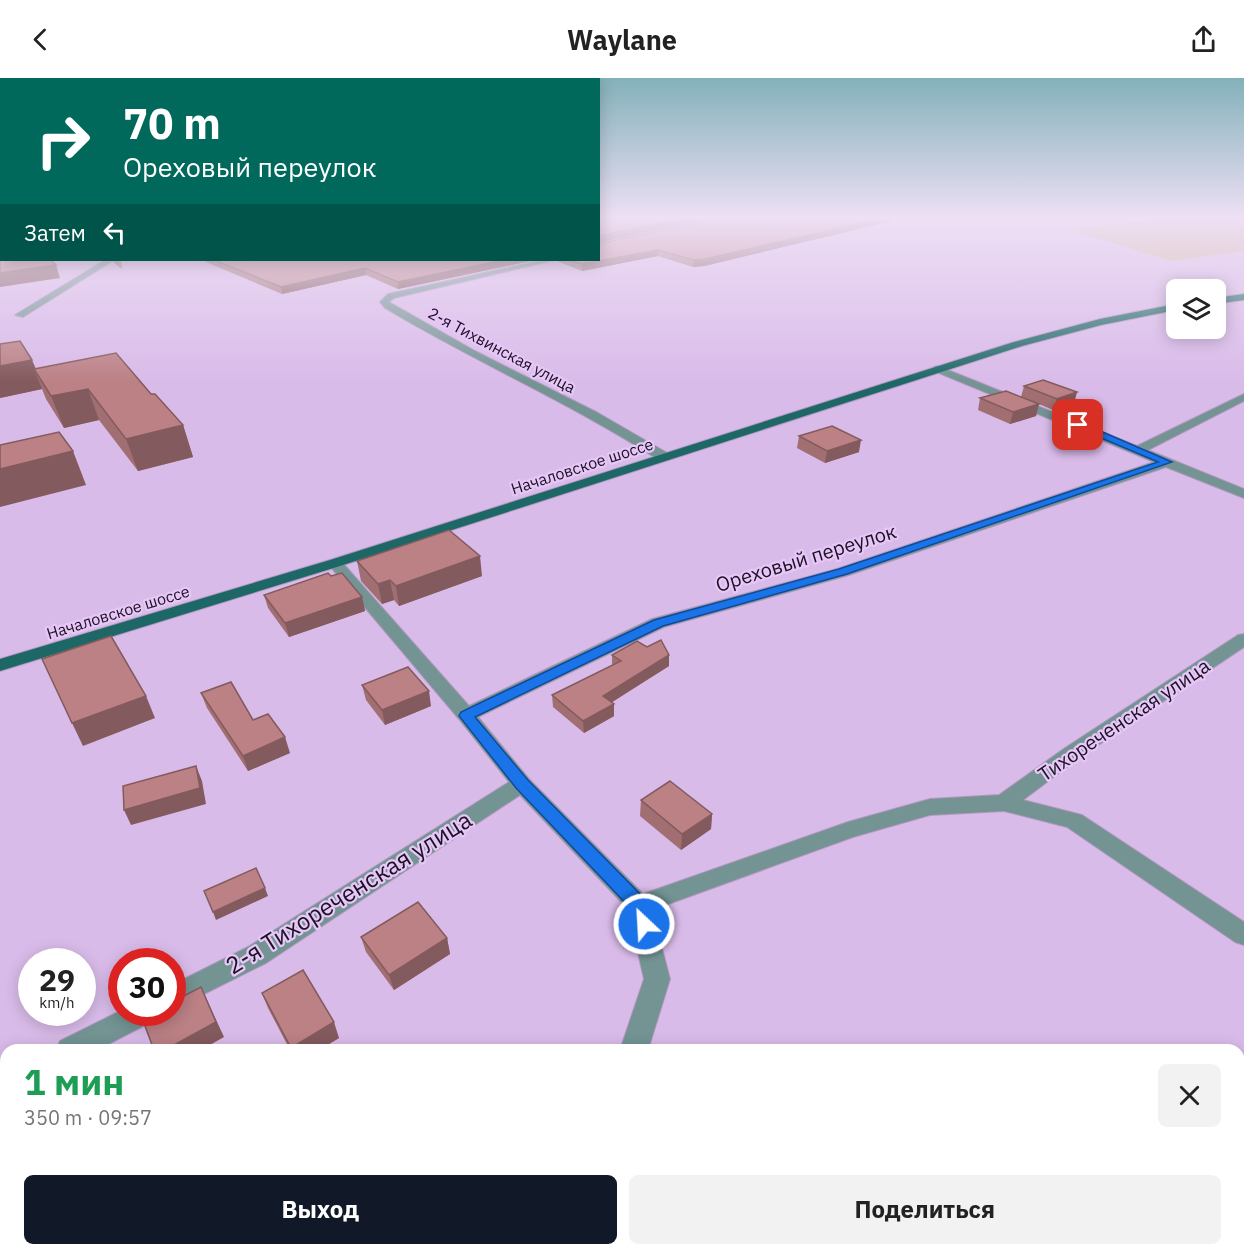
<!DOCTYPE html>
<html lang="ru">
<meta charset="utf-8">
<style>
:root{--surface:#fff;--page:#f2f2f2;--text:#222;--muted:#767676;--accent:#111827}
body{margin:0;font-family:"IBM Plex Sans",sans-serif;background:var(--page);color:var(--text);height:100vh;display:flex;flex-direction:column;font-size:22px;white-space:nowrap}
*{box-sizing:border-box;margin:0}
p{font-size:20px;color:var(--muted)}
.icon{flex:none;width:33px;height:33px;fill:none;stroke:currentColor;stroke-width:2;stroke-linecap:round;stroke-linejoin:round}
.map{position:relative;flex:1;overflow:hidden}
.panel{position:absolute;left:0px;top:966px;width:1245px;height:212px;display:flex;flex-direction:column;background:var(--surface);border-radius:18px 18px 0 0;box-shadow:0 3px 15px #0003}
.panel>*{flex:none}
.banner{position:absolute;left:0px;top:0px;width:600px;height:183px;box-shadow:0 3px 15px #0003;background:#00695c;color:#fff;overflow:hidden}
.buttons{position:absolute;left:1166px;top:201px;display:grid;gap:12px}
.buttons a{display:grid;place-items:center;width:60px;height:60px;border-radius:9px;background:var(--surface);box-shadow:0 3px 15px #0003;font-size:30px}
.speed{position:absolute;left:18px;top:870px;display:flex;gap:12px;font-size:30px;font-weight:700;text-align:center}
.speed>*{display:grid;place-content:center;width:78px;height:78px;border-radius:50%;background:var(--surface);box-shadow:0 3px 15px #0003;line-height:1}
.speed small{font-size:15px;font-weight:400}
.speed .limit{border:9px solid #d22;background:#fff;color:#111}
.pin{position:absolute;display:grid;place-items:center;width:51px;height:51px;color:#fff;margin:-26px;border-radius:12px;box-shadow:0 3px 9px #0006}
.me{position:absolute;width:66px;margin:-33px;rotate:335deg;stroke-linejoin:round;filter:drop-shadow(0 0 4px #0008)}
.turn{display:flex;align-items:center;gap:21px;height:126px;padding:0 24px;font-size:27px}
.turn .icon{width:78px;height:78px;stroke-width:2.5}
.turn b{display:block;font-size:42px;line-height:51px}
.then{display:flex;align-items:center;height:57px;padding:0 24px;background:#0003;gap:12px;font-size:22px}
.round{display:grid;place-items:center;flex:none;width:63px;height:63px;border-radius:9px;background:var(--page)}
.overview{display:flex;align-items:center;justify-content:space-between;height:102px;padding:0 24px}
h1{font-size:36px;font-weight:800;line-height:45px;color:#1e9e55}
.cta{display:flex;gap:12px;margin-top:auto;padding:12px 24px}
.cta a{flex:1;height:69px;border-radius:9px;background:var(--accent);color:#fff;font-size:24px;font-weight:800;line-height:69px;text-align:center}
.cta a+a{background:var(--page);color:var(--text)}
header{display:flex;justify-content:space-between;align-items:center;height:78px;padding:0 24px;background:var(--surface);font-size:27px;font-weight:800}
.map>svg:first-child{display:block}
.green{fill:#ceb18b}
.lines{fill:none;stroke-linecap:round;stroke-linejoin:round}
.minor-casing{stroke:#b399c1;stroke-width:2}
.major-casing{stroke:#b399c1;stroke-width:2}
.minor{fill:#739493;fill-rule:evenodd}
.major{fill:#1d6867;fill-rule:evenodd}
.wall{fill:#a16f72}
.shaded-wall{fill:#835a5d}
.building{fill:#bb8185;stroke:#835a5d;stroke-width:1.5}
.route{fill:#1a73e8;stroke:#114b97;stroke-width:1.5}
.labels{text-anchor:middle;stroke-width:4.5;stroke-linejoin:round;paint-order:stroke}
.far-street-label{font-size:16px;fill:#1d1223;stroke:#e6c7f7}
.street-label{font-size:20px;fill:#1d1223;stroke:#e6c7f7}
.near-street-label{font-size:24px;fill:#1d1223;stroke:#e6c7f7}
</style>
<header><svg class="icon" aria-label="back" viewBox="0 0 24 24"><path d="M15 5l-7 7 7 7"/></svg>Waylane<svg class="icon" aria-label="share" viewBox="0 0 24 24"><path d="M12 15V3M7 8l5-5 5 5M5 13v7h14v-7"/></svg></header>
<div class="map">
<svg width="1244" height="1177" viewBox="0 0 1244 1177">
<rect width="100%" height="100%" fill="#d9bbe9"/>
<polygon class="green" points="1180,139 1244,139 1244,173 1172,183 1070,152"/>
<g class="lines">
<defs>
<g id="minor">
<polygon points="105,182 114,182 23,239 15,237"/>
<path d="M543 182H555L394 220 389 224 475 273 598 335 669 376 670 379 669 382H659C571 325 475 284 385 230L380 224 388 216Z"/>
<polygon points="938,288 1137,368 1244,316 1244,323 1148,372 1244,411 1244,420 1166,389 849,497 664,549 478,639 529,701 643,816 848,744 930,721 999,717 1065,670 1238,557 1244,556 1244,569 1079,680 1023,722 1082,737 1244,844 1244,867 1235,864 1067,749 1004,733 930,737 853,759 652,832 670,901 648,972 620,972 644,901 628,831 520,717 266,885 172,932 172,907 248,869 509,704 459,641 330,488 327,485 330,482 340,482 469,628 652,541 837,491 1154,384 934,293 934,289"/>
<polygon points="122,932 122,934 157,934 153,943 97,972 56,972 60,963"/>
<polygon points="6,996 6,1026 0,1028 0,999"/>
<polygon points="435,1172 471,1172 469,1177 433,1177"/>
</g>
<g id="major">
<polygon points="1244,216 1244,222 1215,226 1215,220"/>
<polygon points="1176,226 1176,232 1101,247 1022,268 340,488 0,593 0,581 330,482 1014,264 1100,241"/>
</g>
</defs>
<use href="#minor" class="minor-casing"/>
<use href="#major" class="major-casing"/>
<use href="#minor" class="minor"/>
<use href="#major" class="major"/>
</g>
<g class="wall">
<polygon points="724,139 893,139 892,143 704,188 693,189 658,178 582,193 557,183 556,182 598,182"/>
<polygon points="112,182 121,182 122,191 114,185"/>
<polygon points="205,182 535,182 398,211 366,197 282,216 206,184"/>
<polygon points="36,291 151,316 183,347 193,379 138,393 99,342 64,350 46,321 42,311 0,320"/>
<polygon points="1024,308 1077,314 1074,325 1053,332 1039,326 1036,338 1010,346 978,332 980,320 1021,319"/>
<polygon points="799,358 859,374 825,385 797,370"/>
<polygon points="357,483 482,498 399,528 394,522 382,526 361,503"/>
<polygon points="331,498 362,519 365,533 289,559 268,530 264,517"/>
<polygon points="612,577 669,588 611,624 614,638 584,655 553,629 552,617 612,587"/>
<polygon points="362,607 431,628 385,647 366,622"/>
<polygon points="201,615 253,642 290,675 248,693 207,630"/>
<polygon points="641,722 712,736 711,751 681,772 640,738"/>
<polygon points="361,859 447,860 450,876 394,912 366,874"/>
<polygon points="262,915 339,960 319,972 290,972 268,930"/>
<polygon points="588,1172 619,1172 613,1177 592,1177"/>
</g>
<g class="shaded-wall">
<polygon points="690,139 717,139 598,165 598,158"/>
<polygon points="887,139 893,139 892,143 704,188 693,189 694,182"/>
<polygon points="658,172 658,178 582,193 582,186"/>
<polygon points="504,182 535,182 398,211 398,204"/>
<polygon points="56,187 60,200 0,209 0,195"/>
<polygon points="365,190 366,197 282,216 281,209"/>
<polygon points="32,282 40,300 34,291 42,311 0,320 0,288"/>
<polygon points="88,311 99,342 64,350 51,318"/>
<polygon points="1077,314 1074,325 1053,332 1057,321"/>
<polygon points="1039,326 1036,338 1010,346 1013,334"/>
<polygon points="183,347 193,379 138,393 126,361"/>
<polygon points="861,362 859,374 825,385 827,373"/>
<polygon points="73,373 86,407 0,429 0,391"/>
<polygon points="480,478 482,498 399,528 396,508"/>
<polygon points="390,502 394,522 382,526 378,506"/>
<polygon points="362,519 365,533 289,559 285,545"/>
<polygon points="669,577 669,588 603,630 603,618"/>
<polygon points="429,613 431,628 385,647 382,632"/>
<polygon points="146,618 155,640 83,668 72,645"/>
<polygon points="614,626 614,638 584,655 583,643"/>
<polygon points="285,659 290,675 248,693 243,678"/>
<polygon points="196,688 202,703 206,726 131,747 124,732"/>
<polygon points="712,736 711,751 681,772 682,756"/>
<polygon points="265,810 268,818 216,842 213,834"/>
<polygon points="447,860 450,876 394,912 389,897"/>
<polygon points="201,909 224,959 201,972 165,972"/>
<polygon points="334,944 339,960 319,972 292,972 291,970"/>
<polygon points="605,1172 619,1172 613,1177 601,1177 601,1175"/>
</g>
<g class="building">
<polygon points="0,139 2,139 2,182 51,182 56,187 0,195"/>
<polygon points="598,139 690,139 598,158"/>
<polygon points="724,139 887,139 705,181 694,182 658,172 582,186 569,182 598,182 598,166"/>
<polygon points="214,182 504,182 398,204 365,190 281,209"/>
<polygon points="20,263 32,282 0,288 0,266"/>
<polygon points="116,275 151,316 155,316 183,347 126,361 88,311 51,318 34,291"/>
<polygon points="1043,302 1077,314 1057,321 1024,308"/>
<polygon points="1006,313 1039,326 1013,334 980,320"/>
<polygon points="832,348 861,362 827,373 799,358"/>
<polygon points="59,354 73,373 0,391 0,367"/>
<polygon points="449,452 480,478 396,508 390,502 378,506 357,483"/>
<polygon points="328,495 331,498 342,495 362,519 285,545 264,517"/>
<polygon points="111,558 146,618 72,645 42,581"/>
<polygon points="661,562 669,577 603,618 614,626 583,643 552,617 621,583 612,577 637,563 647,569"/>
<polygon points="408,589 429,613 382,632 362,607"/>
<polygon points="231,604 253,642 268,636 285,659 243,678 201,615"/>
<polygon points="196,688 200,710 124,732 123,708"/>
<polygon points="670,703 712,736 682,756 641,722"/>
<polygon points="256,790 265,810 213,834 204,813"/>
<polygon points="418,824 447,860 389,897 361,859"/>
<polygon points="303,892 334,944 291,970 262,915"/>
<polygon points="201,909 216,944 165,972 154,972 142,940 152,934 172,934 172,924"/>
<polygon points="598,1172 605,1172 601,1175"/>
</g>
<linearGradient id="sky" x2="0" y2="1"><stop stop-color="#83b1ba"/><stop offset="0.46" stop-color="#eee0f5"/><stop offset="1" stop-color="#eee0f5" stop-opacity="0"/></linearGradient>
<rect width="1244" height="304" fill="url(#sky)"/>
<polygon class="route" points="1075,345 1082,345 1172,384 847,496 663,548 475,639 528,702 646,822 653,846 650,851 644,854 637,851 631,831 516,710 459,638 461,634 654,542 839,491 1158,384 1075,349"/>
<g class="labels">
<g class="far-street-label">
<text transform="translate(502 272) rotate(28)" y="6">2-я Тихвинская улица</text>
<text transform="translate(582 388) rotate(-18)" y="6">Началовское шоссе</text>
<text transform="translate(118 534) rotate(-17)" y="6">Началовское шоссе</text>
</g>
<g class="street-label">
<text transform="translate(806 480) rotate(-17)" y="7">Ореховый переулок</text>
<text transform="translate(1124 642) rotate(-34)" y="7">Тихореченская улица</text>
</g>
<g class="near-street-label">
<text transform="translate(349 815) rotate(-32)" y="8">2-я Тихореченская улица</text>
</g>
</g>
</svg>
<div class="buttons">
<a><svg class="icon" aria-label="layers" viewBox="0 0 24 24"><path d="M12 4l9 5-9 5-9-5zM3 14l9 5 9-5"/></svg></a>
</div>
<div class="speed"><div>29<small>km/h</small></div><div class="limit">30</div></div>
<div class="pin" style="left:1078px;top:347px;background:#d93025"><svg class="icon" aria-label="arrive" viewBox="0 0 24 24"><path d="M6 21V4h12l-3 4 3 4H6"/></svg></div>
<svg class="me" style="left:644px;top:846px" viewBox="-20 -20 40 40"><circle r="17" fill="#1a73e8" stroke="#fff" stroke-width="3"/><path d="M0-11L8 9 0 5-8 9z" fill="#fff"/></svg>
<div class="banner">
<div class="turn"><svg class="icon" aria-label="right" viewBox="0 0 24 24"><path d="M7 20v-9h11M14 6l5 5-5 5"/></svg><div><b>70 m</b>Ореховый переулок</div></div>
<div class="then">Затем<svg class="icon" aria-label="left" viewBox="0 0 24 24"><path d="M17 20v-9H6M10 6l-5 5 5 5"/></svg></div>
</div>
<section class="panel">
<div class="overview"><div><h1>1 мин</h1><p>350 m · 09:57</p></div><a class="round"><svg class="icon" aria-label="close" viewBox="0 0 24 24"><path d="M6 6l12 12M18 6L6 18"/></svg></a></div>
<div class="cta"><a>Выход</a><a>Поделиться</a></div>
</section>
</div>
